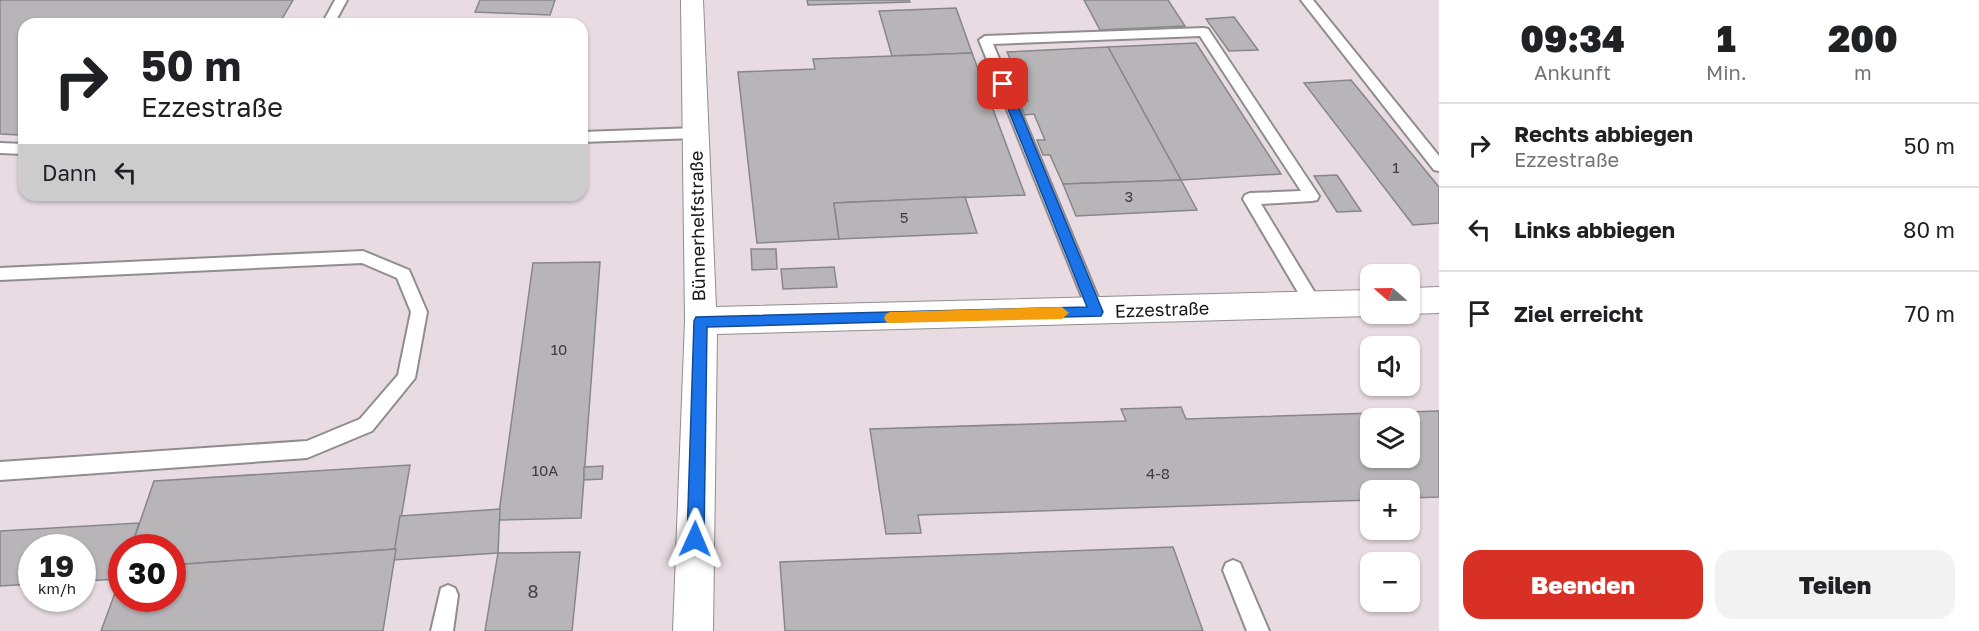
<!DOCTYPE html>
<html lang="de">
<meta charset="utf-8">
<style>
:root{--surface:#fff;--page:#f2f2f2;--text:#202124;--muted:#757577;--line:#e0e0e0;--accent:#d93025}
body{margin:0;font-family:"Golos Text",sans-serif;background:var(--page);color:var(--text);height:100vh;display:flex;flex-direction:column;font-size:22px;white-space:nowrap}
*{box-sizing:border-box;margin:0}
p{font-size:20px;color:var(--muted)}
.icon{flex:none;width:33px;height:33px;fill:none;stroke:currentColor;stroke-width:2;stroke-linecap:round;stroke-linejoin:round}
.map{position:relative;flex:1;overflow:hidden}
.sheet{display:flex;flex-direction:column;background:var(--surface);width:540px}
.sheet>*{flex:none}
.guide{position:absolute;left:18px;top:18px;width:570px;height:183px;border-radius:18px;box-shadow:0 2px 4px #0004;background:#fff;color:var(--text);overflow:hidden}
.needle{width:39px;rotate:290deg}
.fabs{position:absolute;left:1360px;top:264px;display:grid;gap:12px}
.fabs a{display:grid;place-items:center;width:60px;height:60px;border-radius:12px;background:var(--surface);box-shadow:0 2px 4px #0004;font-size:30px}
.speed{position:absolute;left:18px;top:534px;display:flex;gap:12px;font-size:30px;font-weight:700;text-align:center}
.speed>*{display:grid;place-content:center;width:78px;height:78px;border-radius:50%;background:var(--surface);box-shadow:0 2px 4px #0004;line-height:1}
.speed small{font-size:15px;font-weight:400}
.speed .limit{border:9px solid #d22;background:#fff;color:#111}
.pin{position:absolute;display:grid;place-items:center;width:51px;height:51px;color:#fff;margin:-26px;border-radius:12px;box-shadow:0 3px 9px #0006}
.me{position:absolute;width:66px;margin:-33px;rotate:1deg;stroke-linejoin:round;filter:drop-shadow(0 0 4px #0008)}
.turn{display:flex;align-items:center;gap:21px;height:126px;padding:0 24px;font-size:27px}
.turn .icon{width:78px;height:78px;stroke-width:2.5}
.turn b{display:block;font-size:42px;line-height:51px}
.then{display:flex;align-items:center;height:57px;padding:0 24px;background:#0003;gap:12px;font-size:22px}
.eta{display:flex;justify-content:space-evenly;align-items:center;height:102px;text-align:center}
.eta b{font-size:36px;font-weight:800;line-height:42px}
.primary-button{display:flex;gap:12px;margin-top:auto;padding:12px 24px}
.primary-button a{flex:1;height:69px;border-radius:18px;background:var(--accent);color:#fff;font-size:24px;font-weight:800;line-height:69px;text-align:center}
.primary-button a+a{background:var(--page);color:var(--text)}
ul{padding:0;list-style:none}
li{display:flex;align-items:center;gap:18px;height:84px;padding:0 24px;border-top:2px solid var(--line)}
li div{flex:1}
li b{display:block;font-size:22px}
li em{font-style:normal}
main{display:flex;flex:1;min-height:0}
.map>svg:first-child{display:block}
.built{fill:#e8dce2;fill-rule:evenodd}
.building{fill:#b8b5b8;stroke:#888689;stroke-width:1.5;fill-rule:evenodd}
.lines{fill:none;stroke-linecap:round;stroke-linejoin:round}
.lane-casing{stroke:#908d8f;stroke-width:4}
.street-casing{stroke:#908d8f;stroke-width:2}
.lane{fill:#fff;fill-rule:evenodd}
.street{fill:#fff;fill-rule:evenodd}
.route{fill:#1a73e8;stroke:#114b97;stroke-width:1.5}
.slow{fill:#f59e0b}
.labels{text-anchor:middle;stroke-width:4.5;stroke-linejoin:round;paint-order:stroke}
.number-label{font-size:15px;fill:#403e40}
.street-label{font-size:18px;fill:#181718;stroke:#fff}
.near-number-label{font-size:18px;fill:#403e40}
</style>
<main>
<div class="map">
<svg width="1439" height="631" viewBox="0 0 1439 631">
<rect width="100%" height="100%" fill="#f0ecee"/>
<path class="built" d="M0 0H1439V631H0ZM24 24H582V195H24ZM1371 274H1410V314H1371ZM1371 346H1410V386H1371ZM1371 418H1410V458H1371ZM1371 490H1410V530H1371ZM32 548H82V598H32ZM122 548H172V598H122ZM1371 562H1410V602H1371Z"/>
<g class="building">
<polygon points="0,0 293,0 279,24 24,24 24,130 20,135 0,134"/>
<polygon points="480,0 555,0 550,15 475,12"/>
<polygon points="807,0 909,0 910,2 808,5"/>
<polygon points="1084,0 1168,0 1185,26 1100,30"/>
<polygon points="956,8 972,53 892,56 879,11"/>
<polygon points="1234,17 1258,50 1229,51 1206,19"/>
<polygon points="1196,43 1281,174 1181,180 1108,47"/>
<polygon points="1108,47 1181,180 1063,184 1050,155 1043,155 1037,140 1045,140 1034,114 1025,115 1019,101 1028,101 1018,76 1010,76 1005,64 1012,63 1007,52"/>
<polygon points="972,53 1025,195 834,203 839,239 757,243 738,72 815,69 813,59"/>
<polygon points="1351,80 1439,187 1439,223 1413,225 1304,83"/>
<polygon points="1337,175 1361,211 1337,212 1314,176"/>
<polygon points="1181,180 1197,210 1076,216 1063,184"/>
<polygon points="965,197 977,233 839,239 834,203"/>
<polygon points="751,249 776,249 777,269 752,270"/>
<polygon points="600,262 581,518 498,520 533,263"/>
<polygon points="834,267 837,287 783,289 781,269"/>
<path d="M1181 407 1186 419 1439 411V497L1410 498V490H1371V500L918 515 921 533 886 534 870 429 1126 421 1121 409ZM1371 418H1410V458H1371Z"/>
<polygon points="410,465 396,549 172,565 172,548 131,548 154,481"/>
<polygon points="603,466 602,479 584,480 584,467"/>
<polygon points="500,509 498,553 393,560 400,516"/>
<polygon points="139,523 131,548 122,548 120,579 82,581 82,548 32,548 32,584 0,586 0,531"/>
<polygon points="1173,547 1203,631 785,631 780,562"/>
<polygon points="396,549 383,631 101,631 122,574 122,598 172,598 172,565"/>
<polygon points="580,552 572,631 485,631 498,553"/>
</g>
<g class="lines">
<defs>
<g id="lane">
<polygon points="335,0 347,0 334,24 322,24"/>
<polygon points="1301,0 1313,0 1439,156 1439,171 1434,170"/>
<polygon points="1204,28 1208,29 1319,196 1317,200 1312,201 1261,204 1323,306 1321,311 1315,313 1309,311 1243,199 1245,195 1250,193 1301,191 1200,36 993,44 1104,312 1102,317 1096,319 1090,317 979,40 985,36"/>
<polygon points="696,128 703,133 696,138 582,142 582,132"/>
<polygon points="0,143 24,144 24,154 0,153"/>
<polygon points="363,251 409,270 427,312 415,378 372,431 307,458 0,480 0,462 307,441 360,419 398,375 411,312 397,278 362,263 0,280 0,268"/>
<polygon points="1233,560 1240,563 1269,631 1247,631 1223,570 1226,563"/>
<polygon points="448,585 455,588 458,595 453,631 431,631 441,588"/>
</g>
<g id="street">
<polygon points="681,0 703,0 716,307 1371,290 1371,314 1378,314 1371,316 717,334 713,631 673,631 685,321"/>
<polygon points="1439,287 1439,313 1410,314 1409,314 1410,288"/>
</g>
</defs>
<use href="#lane" class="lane-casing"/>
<use href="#street" class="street-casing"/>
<use href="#lane" class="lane"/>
<use href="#street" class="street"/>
</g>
<polygon class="route" points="1003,81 1009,84 1103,312 1101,316 707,327 704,539 701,544 695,547 690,544 687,539 694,321 696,317 1087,307 998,84"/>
<polygon class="slow" points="1062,307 1069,313 1062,319 890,323 886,322 884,318 886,314 890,312"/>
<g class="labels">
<g class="number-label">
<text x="1396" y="173">1</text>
<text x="1129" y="202">3</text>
<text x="904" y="223">5</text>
<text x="559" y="355">10</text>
<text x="545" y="476">10A</text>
<text x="1158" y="479">4-8</text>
</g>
<g class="street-label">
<text transform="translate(698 226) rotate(-91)" y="6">Bünnerhelfstraße</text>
<text transform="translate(1162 310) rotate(-2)" y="6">Ezzestraße</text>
</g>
<g class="near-number-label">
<text x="533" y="598">8</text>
</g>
</g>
</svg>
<div class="fabs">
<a><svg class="needle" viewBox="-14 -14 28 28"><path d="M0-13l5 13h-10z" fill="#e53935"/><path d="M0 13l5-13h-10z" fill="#757577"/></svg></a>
<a><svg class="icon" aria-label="sound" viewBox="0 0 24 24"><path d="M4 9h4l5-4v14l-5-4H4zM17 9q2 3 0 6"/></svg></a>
<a><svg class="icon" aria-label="layers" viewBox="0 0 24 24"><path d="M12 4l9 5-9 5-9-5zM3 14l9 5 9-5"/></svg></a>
<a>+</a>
<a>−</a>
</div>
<div class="speed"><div>19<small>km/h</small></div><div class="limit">30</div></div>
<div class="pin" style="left:1003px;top:84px;background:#d93025"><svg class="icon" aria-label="arrive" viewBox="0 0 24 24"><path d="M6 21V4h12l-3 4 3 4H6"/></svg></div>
<svg class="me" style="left:695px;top:539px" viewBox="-20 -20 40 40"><path d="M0-17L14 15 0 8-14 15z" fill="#1a73e8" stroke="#fff" stroke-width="4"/></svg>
<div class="guide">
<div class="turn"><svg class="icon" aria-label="right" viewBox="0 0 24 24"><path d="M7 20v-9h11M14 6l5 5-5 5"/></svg><div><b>50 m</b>Ezzestraße</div></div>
<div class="then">Dann<svg class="icon" aria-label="left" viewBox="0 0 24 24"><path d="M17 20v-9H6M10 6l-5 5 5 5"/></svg></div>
</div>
</div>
<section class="sheet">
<div class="eta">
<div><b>09:34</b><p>Ankunft</p></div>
<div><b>1</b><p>Min.</p></div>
<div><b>200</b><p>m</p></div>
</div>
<ul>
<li><svg class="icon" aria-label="right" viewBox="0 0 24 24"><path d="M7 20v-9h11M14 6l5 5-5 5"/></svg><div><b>Rechts abbiegen</b><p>Ezzestraße</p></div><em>50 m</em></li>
<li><svg class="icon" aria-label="left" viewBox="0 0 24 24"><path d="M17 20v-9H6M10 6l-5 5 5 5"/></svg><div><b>Links abbiegen</b></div><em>80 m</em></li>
<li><svg class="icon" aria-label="arrive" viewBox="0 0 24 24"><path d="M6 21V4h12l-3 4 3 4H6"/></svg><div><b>Ziel erreicht</b></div><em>70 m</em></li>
</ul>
<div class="primary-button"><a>Beenden</a><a>Teilen</a></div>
</section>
</main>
